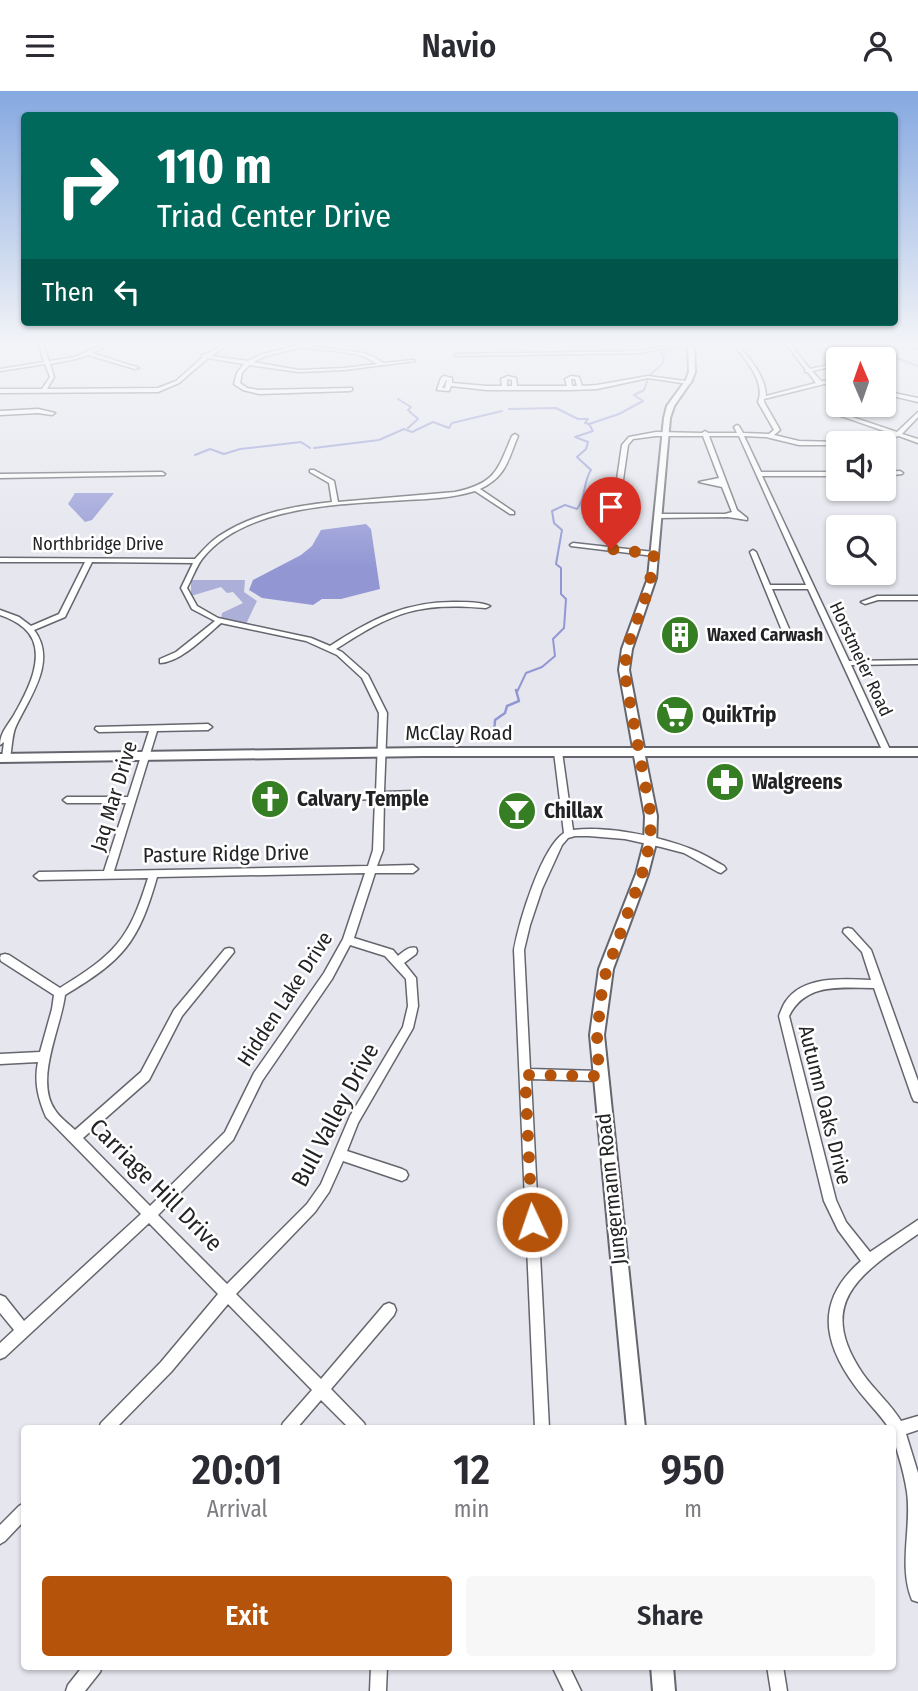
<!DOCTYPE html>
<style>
:root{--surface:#fff;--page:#f7f7f7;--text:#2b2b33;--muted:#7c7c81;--accent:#b45309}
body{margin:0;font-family:"Fira Sans Condensed",sans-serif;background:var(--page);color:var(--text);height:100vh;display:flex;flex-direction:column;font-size:26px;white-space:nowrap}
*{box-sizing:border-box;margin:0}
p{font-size:23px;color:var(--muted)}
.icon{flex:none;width:38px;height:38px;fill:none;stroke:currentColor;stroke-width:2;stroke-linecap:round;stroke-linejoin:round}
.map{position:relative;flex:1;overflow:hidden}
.sheet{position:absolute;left:21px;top:1334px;width:875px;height:245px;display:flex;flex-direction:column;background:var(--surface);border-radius:7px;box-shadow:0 2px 5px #0004}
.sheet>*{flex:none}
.top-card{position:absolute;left:21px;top:21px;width:877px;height:214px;border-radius:7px;box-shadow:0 2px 5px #0004;background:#00695c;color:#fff;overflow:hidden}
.needle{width:46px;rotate:358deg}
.fabs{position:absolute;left:826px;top:256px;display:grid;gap:14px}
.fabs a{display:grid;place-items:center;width:70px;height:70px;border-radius:7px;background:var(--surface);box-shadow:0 2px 5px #0004;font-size:35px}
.pin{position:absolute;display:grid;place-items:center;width:60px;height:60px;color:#fff;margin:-72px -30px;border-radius:50% 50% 50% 0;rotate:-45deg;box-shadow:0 0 7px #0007}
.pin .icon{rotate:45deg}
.me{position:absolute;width:77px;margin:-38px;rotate:357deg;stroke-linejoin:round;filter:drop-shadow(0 0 5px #0008)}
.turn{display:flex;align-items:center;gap:24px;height:147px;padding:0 21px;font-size:32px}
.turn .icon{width:91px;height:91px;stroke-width:2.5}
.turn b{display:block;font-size:49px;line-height:60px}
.then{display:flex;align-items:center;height:66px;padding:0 21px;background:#0003;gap:14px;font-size:26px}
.eta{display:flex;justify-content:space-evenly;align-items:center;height:119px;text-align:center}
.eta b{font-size:42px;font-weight:600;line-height:49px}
.primary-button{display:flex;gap:14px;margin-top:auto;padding:14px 21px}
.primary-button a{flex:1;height:80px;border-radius:7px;background:var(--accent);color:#fff;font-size:28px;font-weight:600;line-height:80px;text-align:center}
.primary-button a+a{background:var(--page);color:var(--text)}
header{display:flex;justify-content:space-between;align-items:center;height:91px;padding:0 21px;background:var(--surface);font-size:32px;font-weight:600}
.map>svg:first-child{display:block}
.green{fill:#acb0d9}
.water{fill:#9297d4}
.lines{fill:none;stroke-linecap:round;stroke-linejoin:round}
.stream-far1{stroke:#9297d4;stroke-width:2}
.stream{stroke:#9297d4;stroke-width:2.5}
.minor-casing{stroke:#65666d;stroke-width:3}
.major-casing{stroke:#65666d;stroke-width:4}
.minor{fill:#fff;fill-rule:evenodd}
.major{fill:#fff;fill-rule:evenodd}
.route{stroke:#b45309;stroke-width:12;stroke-dasharray:0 21.6}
.labels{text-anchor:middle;stroke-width:5;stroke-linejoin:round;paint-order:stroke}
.far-street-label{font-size:18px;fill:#232326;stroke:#fff}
.far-poi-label{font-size:18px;font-weight:bold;fill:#232326;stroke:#fff;text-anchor:start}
.poi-label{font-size:21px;font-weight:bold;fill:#232326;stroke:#fff;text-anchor:start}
.street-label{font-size:21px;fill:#232326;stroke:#fff}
.near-street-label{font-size:24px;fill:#232326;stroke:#fff}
</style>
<header><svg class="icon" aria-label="menu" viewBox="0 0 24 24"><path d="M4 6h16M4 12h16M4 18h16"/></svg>Navio<svg class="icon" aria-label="person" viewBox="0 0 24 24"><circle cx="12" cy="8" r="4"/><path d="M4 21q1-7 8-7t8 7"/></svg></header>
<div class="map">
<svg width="918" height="1600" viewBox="0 0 918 1600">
<rect width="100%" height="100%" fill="#e5e6ee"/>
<polygon class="green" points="191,489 245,489 244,501 257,510 246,533 221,528 222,522 243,512 233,501 227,502 221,496 191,505"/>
<g class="water">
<polygon points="75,402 114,402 92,429 85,431 68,413"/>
<polygon points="366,433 371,438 380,498 341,508 322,508 313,514 262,507 249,499 253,489 301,464 312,455 321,439"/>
</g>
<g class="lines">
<g class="stream-far1">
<polyline points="859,253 918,275"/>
<polyline points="678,259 684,259"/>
<polyline points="650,284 663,272 664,265 660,261 672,259"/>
<polyline points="398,308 411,316 408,319 418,328 408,337"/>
<polyline points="509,318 556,317 578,328 588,328 585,332 589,333 619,323 643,310 634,304 644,299 648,288"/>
<polyline points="314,357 379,349 404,338 412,341 433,331 449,337 452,332 502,320"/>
<polyline points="195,364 210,358 224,363 240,358 301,351 310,357"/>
<path d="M517 601 526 582 542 576 555 565 553 548 564 537 566 508 561 503V477L556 473 562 439 554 432 552 420 565 414 577 418C587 405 582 393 591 379L577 366 586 358 588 351 575 346 593 340 589 333"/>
</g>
<polyline class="stream" points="494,643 495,629 505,622 507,615 519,610 516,599"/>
<defs>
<g id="minor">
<path d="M39 253H43L49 270 75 266 105 253H110L92 262 139 277 135 278 88 264 76 268 50 273 54 286 47 298 158 297 176 290 203 266 202 264C213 263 219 252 230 253L211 265 248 270 263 263 304 253H310L308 255 363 262 374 266 383 272 413 269 415 270 344 279 299 281 249 274 242 282 240 292 247 297 259 299 352 297V299L350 300 259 303 243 299 234 293 237 282 244 273 208 267 179 292 158 301 0 302V298H42L50 286 45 273 0 280V278L44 271ZM303 256C328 262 356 257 377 273L344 277 299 279 253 271 266 265Z"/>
<polygon points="693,253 694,254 692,255 669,256 641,262 456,265 454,264 456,263 641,260 669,254"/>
<path d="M734 253H738C750 269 765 284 766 305L816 292 808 281H805L806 279 786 253H790L810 278 838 272V274L812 280 821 290H838V293H824L764 308V311L780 339 774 344 799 350 840 351 838 354H799L766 346 744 345 761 381H838V385H762L849 570 918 569V573L851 574 891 661 890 663 887 664 883 661 808 498H772L793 547 789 549 785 547 750 461 753 459 756 461 770 494H806L739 345H709L737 419 747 427V429L728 426 658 427 655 425 658 423H725L732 421 722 396 699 391 719 387 703 345H656L633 348 628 354 619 417 611 424 606 423 613 416 622 354 629 346 656 341 702 342 705 340 708 342H737L734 336 737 334 739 335 743 342 769 343 774 339 758 311C766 289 745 270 734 253Z"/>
<polygon points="905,253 918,255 918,257 905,254"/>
<path d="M444 285 452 287V292L487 295H502L501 288 508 285 516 287 517 295H567L565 288 571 285 579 286 582 295 597 294 648 285 692 291 689 293 648 287 597 298 570 299H487L451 295 449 300 437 299 441 287ZM508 288 512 289V295H507V289ZM571 288H575L577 295H572ZM446 289H447L445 297H442Z"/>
<polygon points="884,300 918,307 918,311 884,303"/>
<polygon points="38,318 55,322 52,324 38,322 0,324 0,320"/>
<polygon points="918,321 918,326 902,343 918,348 918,352 899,345 872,352 861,352 893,343 838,324 843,323 897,341"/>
<path d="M515 343 518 345C508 369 506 386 480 398L514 421V423H510L475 400C452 407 429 408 406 409 343 413 244 414 202 468 196 476 192 488 187 497L197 515 218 527 311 547 330 555C372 528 406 510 457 511 468 511 481 511 490 515L486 517C418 511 393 521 336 558L342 561 368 584 387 622 384 701 416 700 420 703 416 706 384 707 383 759 377 775 413 774 418 778 413 782H375L354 847 393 859 398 865C403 861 409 855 416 857L417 860 416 863 404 872 416 887 418 915 413 937 358 1032 347 1060 402 1078 406 1080 408 1084 406 1088 402 1090 343 1070 329 1101 315 1121 236 1203 321 1288 384 1214 389 1212 394 1214 396 1219 394 1224 331 1298 364 1332 366 1337H349L321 1309 297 1337H281L283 1332 312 1299 228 1213 171 1281 116 1337H99L101 1332 161 1271 218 1203 149 1132 5 1266 0 1268V1252L14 1239 0 1222V1204L5 1206 24 1230 141 1123 46 1026C38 1007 34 991 38 971L0 973V963L40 961 52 918 54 904 1 870 0 867 1 864 5 863 9 864 60 897C115 863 129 849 148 787L39 789 34 785 39 781 104 780 126 712H67L63 709 67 706H128L149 640 99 641 95 638 96 636 208 633 212 636 208 639 157 640 114 780 368 775 373 759 375 708 346 709 342 706 346 703 376 702 379 622 362 587 337 564 306 550 221 532C206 545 181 571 160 572V568L176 561 215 530 192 518 181 497 193 472 92 471 65 526 34 539C58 570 29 607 16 635 12 643 12 657 10 667L9 669H3L2 667 4 651 0 654C0 642 8 634 14 624 27 601 50 560 24 537 17 531 9 527 0 524V519L19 526 31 535 59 523 85 471H0V467L195 468C202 460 210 451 219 445 252 423 293 415 332 411L329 392 310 381V379H314L334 390 338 411 455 401C496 392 497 380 512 345ZM365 782 343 848 324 882 254 982 225 1041 150 1115 83 1047 149 989 182 925 234 861 233 858 229 857 225 858 174 919 141 981 75 1039C69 1033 60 1027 55 1019 34 989 61 937 65 904 123 869 138 853 157 786ZM350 854 385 865 406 888 408 915 403 936 350 1025 321 1093 307 1113 227 1193 158 1124 233 1049 262 990 332 888Z"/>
<polygon points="900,380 903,382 902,383 884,385 884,381"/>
<polygon points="162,381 165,383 164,384 0,387 0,383"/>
<polygon points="573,452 654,461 657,463 654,465 571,455 570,454"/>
<polygon points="877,505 918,505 918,509 878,509 865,513 861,511"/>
<path d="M558 658 562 661 573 739C608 735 658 745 691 758 702 762 713 769 724 775L726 778 721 782 718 781 684 762 661 756 625 748 589 745H575L568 747 562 754 542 798 530 834 524 859 530 978 599 980 603 981 605 985 603 989 599 990 531 988 549 1337H535L514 859C519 831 541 757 564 742L554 661Z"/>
<path d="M848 837 852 838 871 859 918 990V1011L914 1010 912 1006 874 897C842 897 806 891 789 925L836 1109 846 1131 870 1161 918 1129V1143C861 1182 814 1211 863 1283 875 1300 890 1312 901 1330L918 1325V1339L906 1343 918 1382V1511L912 1509C898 1475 912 1436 907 1401 905 1388 902 1376 898 1363 896 1354 892 1346 892 1337H889C879 1322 865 1309 855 1295 822 1250 816 1209 861 1170L838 1139 824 1110 779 925C781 920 783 914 786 910 804 884 844 888 871 889L862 861 843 841 844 838Z"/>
<polygon points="24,1412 24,1430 5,1450 0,1453 0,1434 19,1415"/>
<polygon points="83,1575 102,1575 100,1581 85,1600 66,1600 68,1594"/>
<polygon points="371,1575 387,1575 386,1600 370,1600"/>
<polygon points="552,1575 569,1575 581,1600 564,1600"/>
<polygon points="767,1575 783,1575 787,1600 771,1600"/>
</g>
<g id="major">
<polygon points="688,253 694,253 695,281 692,289 674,315 670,327 656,487 632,558 629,579 644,657 918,657 918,665 645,665 657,725 656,752 648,783 613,878 604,944 645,1337 627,1337 590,944 599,878 636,783 644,752 645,725 634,665 422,665 0,671 0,663 422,657 633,657 619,579 622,558 648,487 664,327 667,315 686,289 689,281"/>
<polygon points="651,1575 673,1575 675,1600 653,1600"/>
</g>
</defs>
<use href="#minor" class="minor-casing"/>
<use href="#major" class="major-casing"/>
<use href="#minor" class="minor"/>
<use href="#major" class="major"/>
</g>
<linearGradient id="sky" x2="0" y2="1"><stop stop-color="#85a8e0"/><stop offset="0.53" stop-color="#f3f4f7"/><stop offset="1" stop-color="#f3f4f7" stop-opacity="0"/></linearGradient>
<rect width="918" height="477" fill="url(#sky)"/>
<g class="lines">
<polyline class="route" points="532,1131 525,984 599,985 597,944 603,890 642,783 650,752 651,725 624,579 629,551 649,497 654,463 611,458"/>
</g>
<defs>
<symbol id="building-disc" viewBox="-11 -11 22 22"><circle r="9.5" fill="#367e23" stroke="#fff"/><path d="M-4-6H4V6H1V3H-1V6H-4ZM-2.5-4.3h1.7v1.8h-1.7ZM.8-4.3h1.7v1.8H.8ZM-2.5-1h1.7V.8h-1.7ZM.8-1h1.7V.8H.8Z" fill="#fff"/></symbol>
<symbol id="supermarket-disc" viewBox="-11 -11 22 22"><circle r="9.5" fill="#367e23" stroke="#fff"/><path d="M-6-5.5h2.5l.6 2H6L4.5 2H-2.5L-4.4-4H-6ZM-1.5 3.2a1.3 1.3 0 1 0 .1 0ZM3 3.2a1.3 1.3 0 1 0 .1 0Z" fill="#fff"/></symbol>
<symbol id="pharmacy-disc" viewBox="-11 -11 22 22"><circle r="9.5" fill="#367e23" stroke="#fff"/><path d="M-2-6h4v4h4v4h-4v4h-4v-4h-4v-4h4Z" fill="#fff"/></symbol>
<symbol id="church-disc" viewBox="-11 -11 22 22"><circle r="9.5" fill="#367e23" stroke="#fff"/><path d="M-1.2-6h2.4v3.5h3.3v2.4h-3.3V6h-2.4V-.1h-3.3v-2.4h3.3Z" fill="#fff"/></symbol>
<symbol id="bar-disc" viewBox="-11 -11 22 22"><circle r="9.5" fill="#367e23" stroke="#fff"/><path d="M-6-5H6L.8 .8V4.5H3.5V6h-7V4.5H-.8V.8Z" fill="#fff"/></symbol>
</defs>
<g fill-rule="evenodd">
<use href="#building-disc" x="658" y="522" width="44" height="44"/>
<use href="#supermarket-disc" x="653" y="602" width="44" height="44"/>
<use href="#pharmacy-disc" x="703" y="669" width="44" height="44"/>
<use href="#church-disc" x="248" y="686" width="44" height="44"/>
<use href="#bar-disc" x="495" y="698" width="44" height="44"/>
</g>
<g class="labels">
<g class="far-street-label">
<text x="98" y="459">Northbridge Drive</text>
<text transform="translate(861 568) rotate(65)" y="6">Horstmeier Road</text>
</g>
<g class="far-poi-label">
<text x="707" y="550">Waxed Carwash</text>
</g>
<g class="poi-label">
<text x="702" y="631">QuikTrip</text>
<text x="752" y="698">Walgreens</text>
<text x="297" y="715">Calvary Temple</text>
<text x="544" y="727">Chillax</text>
</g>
<g class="street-label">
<text x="459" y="649">McClay Road</text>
<text transform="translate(114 705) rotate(-73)" y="7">Jaq Mar Drive</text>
<text transform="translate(226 763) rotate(-1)" y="7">Pasture Ridge Drive</text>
<text transform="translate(285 908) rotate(-57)" y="7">Hidden Lake Drive</text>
<text transform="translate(825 1014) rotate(76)" y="7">Autumn Oaks Drive</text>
<text transform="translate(611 1098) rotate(-96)" y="7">Jungermann Road</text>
</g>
<g class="near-street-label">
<text transform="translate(335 1024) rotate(-62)" y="8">Bull Valley Drive</text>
<text transform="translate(156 1094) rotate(45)" y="8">Carriage Hill Drive</text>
</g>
</g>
</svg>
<div class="fabs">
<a><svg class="needle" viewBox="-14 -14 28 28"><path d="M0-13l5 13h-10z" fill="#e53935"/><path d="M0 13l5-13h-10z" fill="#7c7c81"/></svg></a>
<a><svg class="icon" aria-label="sound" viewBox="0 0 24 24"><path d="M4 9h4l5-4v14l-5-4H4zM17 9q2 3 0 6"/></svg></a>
<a><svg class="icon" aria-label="search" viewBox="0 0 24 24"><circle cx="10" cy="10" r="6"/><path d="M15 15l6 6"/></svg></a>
</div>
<div class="pin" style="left:611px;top:458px;background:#d93025"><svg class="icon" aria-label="arrive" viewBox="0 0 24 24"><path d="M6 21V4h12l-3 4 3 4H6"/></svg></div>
<svg class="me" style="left:532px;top:1131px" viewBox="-20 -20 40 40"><circle r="17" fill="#b45309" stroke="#fff" stroke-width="3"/><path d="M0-11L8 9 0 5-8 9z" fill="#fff"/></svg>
<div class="top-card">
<div class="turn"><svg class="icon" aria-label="right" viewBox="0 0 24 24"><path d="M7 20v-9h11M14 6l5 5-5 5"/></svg><div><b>110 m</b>Triad Center Drive</div></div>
<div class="then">Then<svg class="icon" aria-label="left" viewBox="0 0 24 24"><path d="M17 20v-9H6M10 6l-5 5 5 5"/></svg></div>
</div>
<section class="sheet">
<div class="eta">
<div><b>20:01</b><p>Arrival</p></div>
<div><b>12</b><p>min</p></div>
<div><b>950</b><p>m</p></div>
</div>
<div class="primary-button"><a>Exit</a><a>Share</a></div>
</section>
</div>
